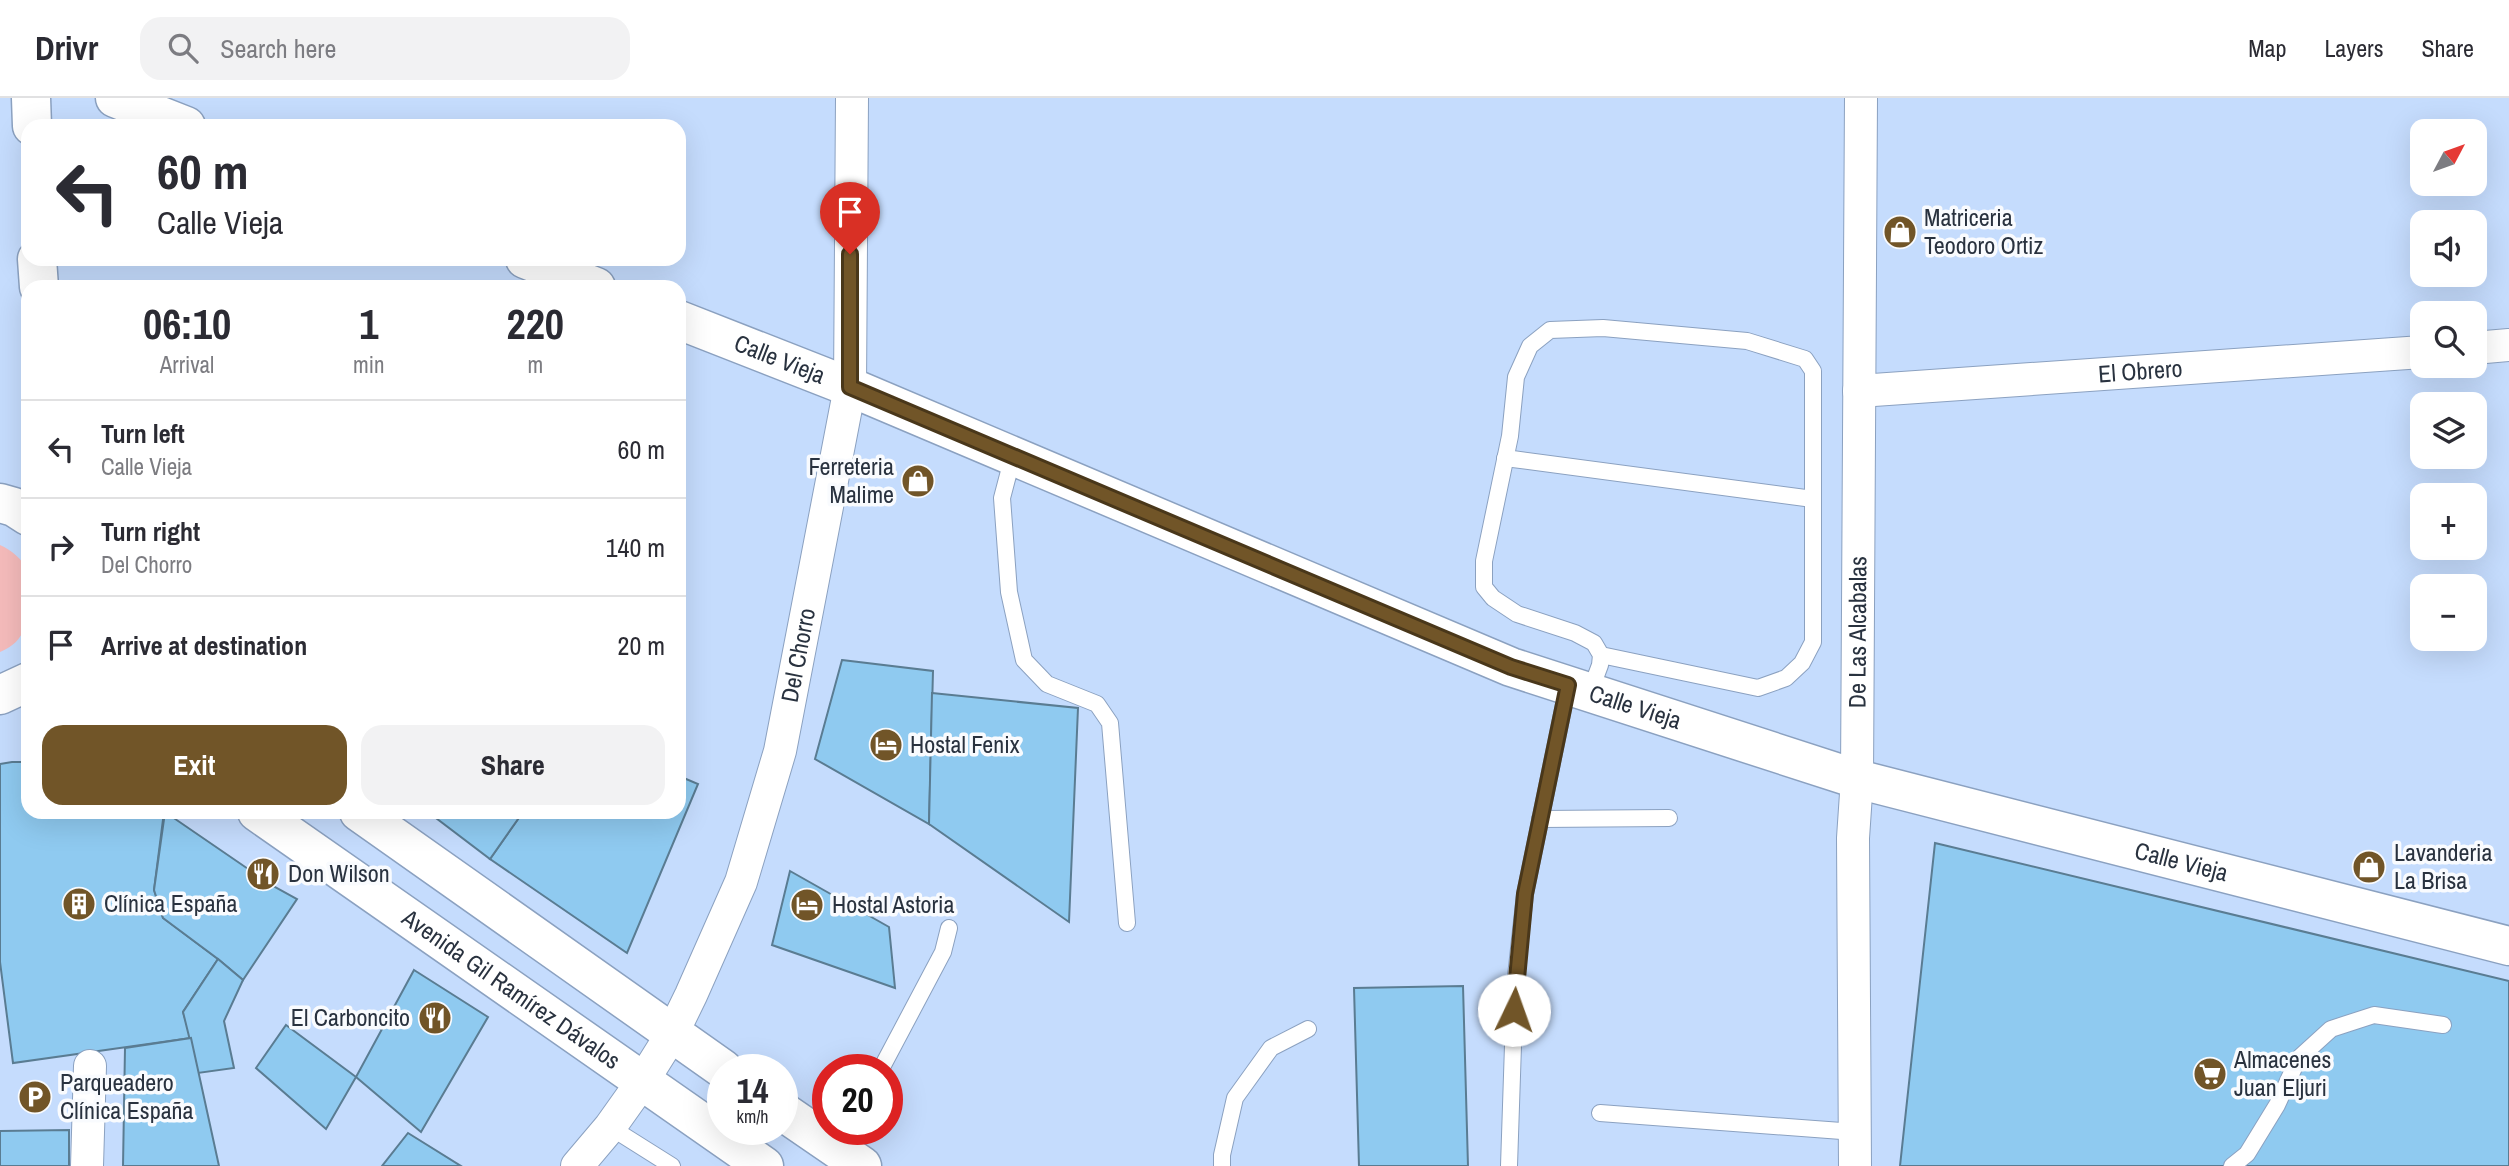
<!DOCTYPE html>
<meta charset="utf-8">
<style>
:root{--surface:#fff;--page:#f2f2f3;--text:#2b2b33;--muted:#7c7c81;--line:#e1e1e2;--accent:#715528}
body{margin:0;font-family:"Archivo Narrow",sans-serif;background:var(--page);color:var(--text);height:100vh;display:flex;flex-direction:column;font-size:26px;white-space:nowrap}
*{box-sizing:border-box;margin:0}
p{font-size:23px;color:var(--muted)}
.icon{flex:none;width:38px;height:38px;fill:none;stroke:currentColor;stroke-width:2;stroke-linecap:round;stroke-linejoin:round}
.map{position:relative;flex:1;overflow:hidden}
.details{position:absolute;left:21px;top:182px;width:665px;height:539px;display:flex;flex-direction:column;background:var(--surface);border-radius:21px;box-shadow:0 7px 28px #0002}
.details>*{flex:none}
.guide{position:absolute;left:21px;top:21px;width:665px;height:147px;border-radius:21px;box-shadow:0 7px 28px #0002;background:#fff;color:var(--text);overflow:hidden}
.needle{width:46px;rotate:49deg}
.tools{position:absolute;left:2410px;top:21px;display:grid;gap:14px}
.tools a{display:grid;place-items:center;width:77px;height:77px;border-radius:14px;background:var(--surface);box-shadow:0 7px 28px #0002;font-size:35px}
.speed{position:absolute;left:707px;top:956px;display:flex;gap:14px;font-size:35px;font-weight:700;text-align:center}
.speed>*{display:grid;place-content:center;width:91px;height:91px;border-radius:50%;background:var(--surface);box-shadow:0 7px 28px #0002;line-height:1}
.speed small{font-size:18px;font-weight:400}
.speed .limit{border:10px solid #d22;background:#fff;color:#111}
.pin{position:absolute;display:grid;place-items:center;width:60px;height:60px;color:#fff;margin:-72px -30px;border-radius:50% 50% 50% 0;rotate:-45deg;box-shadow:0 0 7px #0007}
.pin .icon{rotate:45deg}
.me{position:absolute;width:77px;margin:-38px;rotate:3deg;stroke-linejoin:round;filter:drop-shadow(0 0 5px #0008)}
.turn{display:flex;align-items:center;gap:24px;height:147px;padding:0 21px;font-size:32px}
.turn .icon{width:91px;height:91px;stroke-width:2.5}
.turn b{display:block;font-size:49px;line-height:60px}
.eta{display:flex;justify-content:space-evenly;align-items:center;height:119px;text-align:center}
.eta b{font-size:42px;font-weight:700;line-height:49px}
.action{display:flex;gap:14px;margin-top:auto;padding:14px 21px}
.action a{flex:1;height:80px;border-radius:21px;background:var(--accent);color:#fff;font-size:28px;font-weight:700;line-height:80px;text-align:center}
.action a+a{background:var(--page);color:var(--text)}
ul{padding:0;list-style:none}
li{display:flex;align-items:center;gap:21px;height:98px;padding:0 21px;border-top:2px solid var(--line)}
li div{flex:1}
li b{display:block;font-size:26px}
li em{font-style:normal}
header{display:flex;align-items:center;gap:42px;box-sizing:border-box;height:98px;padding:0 35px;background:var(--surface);border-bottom:2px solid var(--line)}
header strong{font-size:33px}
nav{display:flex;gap:38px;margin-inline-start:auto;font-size:24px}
.search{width:490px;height:63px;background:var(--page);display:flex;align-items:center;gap:18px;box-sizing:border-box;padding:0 24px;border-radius:21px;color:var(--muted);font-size:26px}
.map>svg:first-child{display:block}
.garden{fill:#f5bbbb}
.building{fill:#8fcaf0;stroke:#5a7c92;stroke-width:2}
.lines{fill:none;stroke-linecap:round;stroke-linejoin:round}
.service-casing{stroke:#8ba1c0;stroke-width:18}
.minor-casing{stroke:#8ba1c0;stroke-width:34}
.secondary-casing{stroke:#8ba1c0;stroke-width:41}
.service{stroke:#fff;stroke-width:16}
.minor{stroke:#fff;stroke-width:32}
.secondary{stroke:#fff;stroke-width:38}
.route-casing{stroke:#49371a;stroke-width:18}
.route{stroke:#715528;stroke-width:12}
.labels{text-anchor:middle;stroke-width:7;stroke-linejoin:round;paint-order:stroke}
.poi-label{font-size:24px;fill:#29323f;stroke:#f9fbfe;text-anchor:start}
.street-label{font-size:24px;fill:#29323f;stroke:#f9fbfe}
</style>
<header>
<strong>Drivr</strong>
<div class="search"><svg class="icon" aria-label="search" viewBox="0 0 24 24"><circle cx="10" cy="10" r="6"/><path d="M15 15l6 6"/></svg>Search here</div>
<nav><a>Map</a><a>Layers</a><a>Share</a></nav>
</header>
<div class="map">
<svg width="2509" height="1068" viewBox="0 0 2509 1068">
<rect width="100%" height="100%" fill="#c5dcfd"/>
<path class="garden" d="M0 447C11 452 23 461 27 473 29 479 28 488 28 494 28 520 28 543 0 554Z"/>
<g class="building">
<polygon points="842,562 933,573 929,726 815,661"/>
<polygon points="932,595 1078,610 1069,824 929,726"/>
<polygon points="12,664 28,664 28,714 164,714 154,792 163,820 218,861 183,914 191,940 13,965 0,864 0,666"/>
<polygon points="679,678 698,686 627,855 490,761 523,714 679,714"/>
<polygon points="165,714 273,788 297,801 243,882 218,861 163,820 154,792"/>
<polygon points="434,714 523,714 490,761 432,717"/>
<polygon points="1935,745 2509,883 2509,1068 1900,1068"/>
<polygon points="790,773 889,829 895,890 772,847"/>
<polygon points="218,861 243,882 224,923 234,970 198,975 183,914"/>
<polygon points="414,872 488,919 421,1034 356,979"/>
<polygon points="1463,888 1468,1068 1359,1068 1354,890"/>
<polygon points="286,927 356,979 326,1031 256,970"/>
<polygon points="191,940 219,1068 123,1068 125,950"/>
<polygon points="69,1032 69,1068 0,1068 0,1033"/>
<polygon points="408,1035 461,1068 382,1068"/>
</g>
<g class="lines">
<defs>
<g id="service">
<polyline points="1013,358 1002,400 1009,494 1024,562 1047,586 1097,606 1110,625 1127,825"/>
<polyline points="1505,360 1813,401"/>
<polyline points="1590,594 1600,567 1601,557 1594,545 1575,535 1517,516 1493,500 1484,489 1484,463 1510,338 1516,279 1530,248 1550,232 1603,230 1747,243 1805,261 1813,273 1813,544 1802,565 1786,580 1758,590 1601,557"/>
<polyline points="1540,721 1669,720"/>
<polyline points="881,971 943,854 949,830"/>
<polyline points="1600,1015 1855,1034"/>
<polyline points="610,1029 672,1068"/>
<polyline points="1222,1068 1222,1057 1235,1000 1271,950 1308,931"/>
<polyline points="1509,1068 1515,887 1525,796 1568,587"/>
<polyline points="2232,1068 2247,1056 2277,1007 2298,961 2331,931 2374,917 2443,927"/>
</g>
<g id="minor">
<polyline points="2474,250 2509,247"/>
<path id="s1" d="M1859 293 2422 254"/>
<polyline points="87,1068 90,968"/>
<path id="s2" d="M577 1068 610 1029 642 984 672 936 691 897 741 784 780 653 850 289 852 0"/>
<path id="s3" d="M1855 1068 1853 740 1857 681 1861 0"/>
</g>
<g id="secondary">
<polyline points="31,0 32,28"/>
<polyline points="115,0 186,28"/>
<polyline points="37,161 39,189"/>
<polyline points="525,161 596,189"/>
<path id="s4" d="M679 222 850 289 1511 569 1857 681 2509 848"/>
<polyline points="0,405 14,409 28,418"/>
<polyline points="0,597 28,584"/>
<path id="s5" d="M257 714 764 1068"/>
<polyline points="359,714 723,971"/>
<polyline points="782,1013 862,1068"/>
</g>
</defs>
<use href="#service" class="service-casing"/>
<use href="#minor" class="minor-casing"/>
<use href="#secondary" class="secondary-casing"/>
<use href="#service" class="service"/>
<use href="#minor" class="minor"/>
<use href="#secondary" class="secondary"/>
</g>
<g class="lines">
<defs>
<polyline id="route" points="850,156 850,289 1511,569 1568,587 1525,796 1514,912"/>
</defs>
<use href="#route" class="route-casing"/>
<use href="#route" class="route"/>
</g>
<defs>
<symbol id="shop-disc" viewBox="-11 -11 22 22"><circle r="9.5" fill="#715528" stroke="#f9fbfe"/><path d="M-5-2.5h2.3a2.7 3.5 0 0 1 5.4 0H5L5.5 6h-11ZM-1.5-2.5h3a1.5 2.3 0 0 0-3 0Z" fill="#fff"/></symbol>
<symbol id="hotel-disc" viewBox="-11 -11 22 22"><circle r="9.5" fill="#715528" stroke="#f9fbfe"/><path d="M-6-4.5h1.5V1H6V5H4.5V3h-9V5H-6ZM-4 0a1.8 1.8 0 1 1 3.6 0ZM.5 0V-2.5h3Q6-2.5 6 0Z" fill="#fff"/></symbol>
<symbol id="restaurant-disc" viewBox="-11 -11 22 22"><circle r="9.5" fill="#715528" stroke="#f9fbfe"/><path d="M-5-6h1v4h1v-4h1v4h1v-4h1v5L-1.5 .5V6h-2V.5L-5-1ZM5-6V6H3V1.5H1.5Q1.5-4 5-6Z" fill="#fff"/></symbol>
<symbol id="building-disc" viewBox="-11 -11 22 22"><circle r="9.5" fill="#715528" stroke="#f9fbfe"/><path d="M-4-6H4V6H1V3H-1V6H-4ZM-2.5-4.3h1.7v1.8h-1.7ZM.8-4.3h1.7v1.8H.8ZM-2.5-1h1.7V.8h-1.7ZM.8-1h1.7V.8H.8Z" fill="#fff"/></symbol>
<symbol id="supermarket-disc" viewBox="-11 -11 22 22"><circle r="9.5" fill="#715528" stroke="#f9fbfe"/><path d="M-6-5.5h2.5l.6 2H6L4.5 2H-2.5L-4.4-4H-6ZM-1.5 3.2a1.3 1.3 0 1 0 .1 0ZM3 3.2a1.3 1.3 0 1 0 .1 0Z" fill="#fff"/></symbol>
<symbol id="parking-disc" viewBox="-11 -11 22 22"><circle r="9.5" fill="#715528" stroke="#f9fbfe"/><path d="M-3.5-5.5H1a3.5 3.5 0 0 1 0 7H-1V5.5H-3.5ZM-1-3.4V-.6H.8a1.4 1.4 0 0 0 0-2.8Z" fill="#fff"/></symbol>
</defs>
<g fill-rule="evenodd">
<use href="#shop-disc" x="1881" y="115" width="38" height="38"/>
<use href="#shop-disc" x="899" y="364" width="38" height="38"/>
<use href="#hotel-disc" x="867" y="628" width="38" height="38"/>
<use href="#shop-disc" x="2350" y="750" width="38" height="38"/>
<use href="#restaurant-disc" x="244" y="757" width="38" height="38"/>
<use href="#building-disc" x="60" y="787" width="38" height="38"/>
<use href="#hotel-disc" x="788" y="788" width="38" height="38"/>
<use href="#restaurant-disc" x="416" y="901" width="38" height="38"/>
<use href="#supermarket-disc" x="2191" y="957" width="38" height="38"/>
<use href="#parking-disc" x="16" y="980" width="38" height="38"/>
</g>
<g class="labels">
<g class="poi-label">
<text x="1924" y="128">Matriceria<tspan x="1924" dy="28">Teodoro Ortiz</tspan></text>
<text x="894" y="377" text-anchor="end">Ferreteria<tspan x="894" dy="28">Malime</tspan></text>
<text x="910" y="655">Hostal Fenix</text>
<text x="2394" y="763">Lavanderia<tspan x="2394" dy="28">La Brisa</tspan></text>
<text x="288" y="784">Don Wilson</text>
<text x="104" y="814">Clínica España</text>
<text x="832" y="815">Hostal Astoria</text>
<text x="410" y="928" text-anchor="end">El Carboncito</text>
<text x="2234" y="970">Almacenes<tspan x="2234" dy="28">Juan Eljuri</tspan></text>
<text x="60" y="993">Parqueadero<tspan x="60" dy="28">Clínica España</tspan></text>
</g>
<g class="street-label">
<text dy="8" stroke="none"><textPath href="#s4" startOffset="108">Calle Vieja</textPath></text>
<text dy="8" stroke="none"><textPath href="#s1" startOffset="282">El Obrero</textPath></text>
<text dy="8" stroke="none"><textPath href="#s3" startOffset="534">De Las Alcabalas</textPath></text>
<text dy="8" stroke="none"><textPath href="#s2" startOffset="564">Del Chorro</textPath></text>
<text dy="8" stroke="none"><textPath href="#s4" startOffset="1032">Calle Vieja</textPath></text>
<text dy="8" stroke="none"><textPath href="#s4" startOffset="1600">Calle Vieja</textPath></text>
<text dy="8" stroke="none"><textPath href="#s5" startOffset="310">Avenida Gil Ramírez Dávalos</textPath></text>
</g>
</g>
</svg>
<div class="tools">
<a><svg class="needle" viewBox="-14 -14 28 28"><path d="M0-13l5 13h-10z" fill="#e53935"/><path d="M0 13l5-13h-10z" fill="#7c7c81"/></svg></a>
<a><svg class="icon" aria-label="sound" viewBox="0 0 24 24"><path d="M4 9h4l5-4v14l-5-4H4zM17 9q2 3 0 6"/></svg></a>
<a><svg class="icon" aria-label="search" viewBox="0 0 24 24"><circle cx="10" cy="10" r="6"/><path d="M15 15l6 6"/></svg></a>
<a><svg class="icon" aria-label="layers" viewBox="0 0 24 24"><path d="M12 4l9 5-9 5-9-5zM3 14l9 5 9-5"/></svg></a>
<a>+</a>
<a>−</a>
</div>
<div class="speed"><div>14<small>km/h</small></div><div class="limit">20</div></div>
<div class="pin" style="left:850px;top:156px;background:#d93025"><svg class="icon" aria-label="arrive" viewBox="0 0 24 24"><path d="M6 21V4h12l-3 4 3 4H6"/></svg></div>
<svg class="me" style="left:1514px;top:912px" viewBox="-20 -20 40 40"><circle r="19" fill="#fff"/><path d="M0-13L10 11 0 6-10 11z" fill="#715528"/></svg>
<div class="guide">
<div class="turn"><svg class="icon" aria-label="left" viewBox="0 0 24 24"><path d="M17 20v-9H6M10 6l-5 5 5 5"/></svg><div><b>60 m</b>Calle Vieja</div></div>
</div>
<section class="details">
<div class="eta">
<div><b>06:10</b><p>Arrival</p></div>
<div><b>1</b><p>min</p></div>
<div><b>220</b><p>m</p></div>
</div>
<ul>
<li><svg class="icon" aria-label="left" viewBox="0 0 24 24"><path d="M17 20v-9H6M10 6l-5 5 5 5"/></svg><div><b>Turn left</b><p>Calle Vieja</p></div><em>60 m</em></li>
<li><svg class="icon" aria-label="right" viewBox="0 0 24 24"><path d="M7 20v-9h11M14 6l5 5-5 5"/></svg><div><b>Turn right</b><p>Del Chorro</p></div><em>140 m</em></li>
<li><svg class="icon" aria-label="arrive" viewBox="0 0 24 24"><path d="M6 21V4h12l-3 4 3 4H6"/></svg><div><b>Arrive at destination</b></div><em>20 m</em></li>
</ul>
<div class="action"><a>Exit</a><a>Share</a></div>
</section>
</div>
